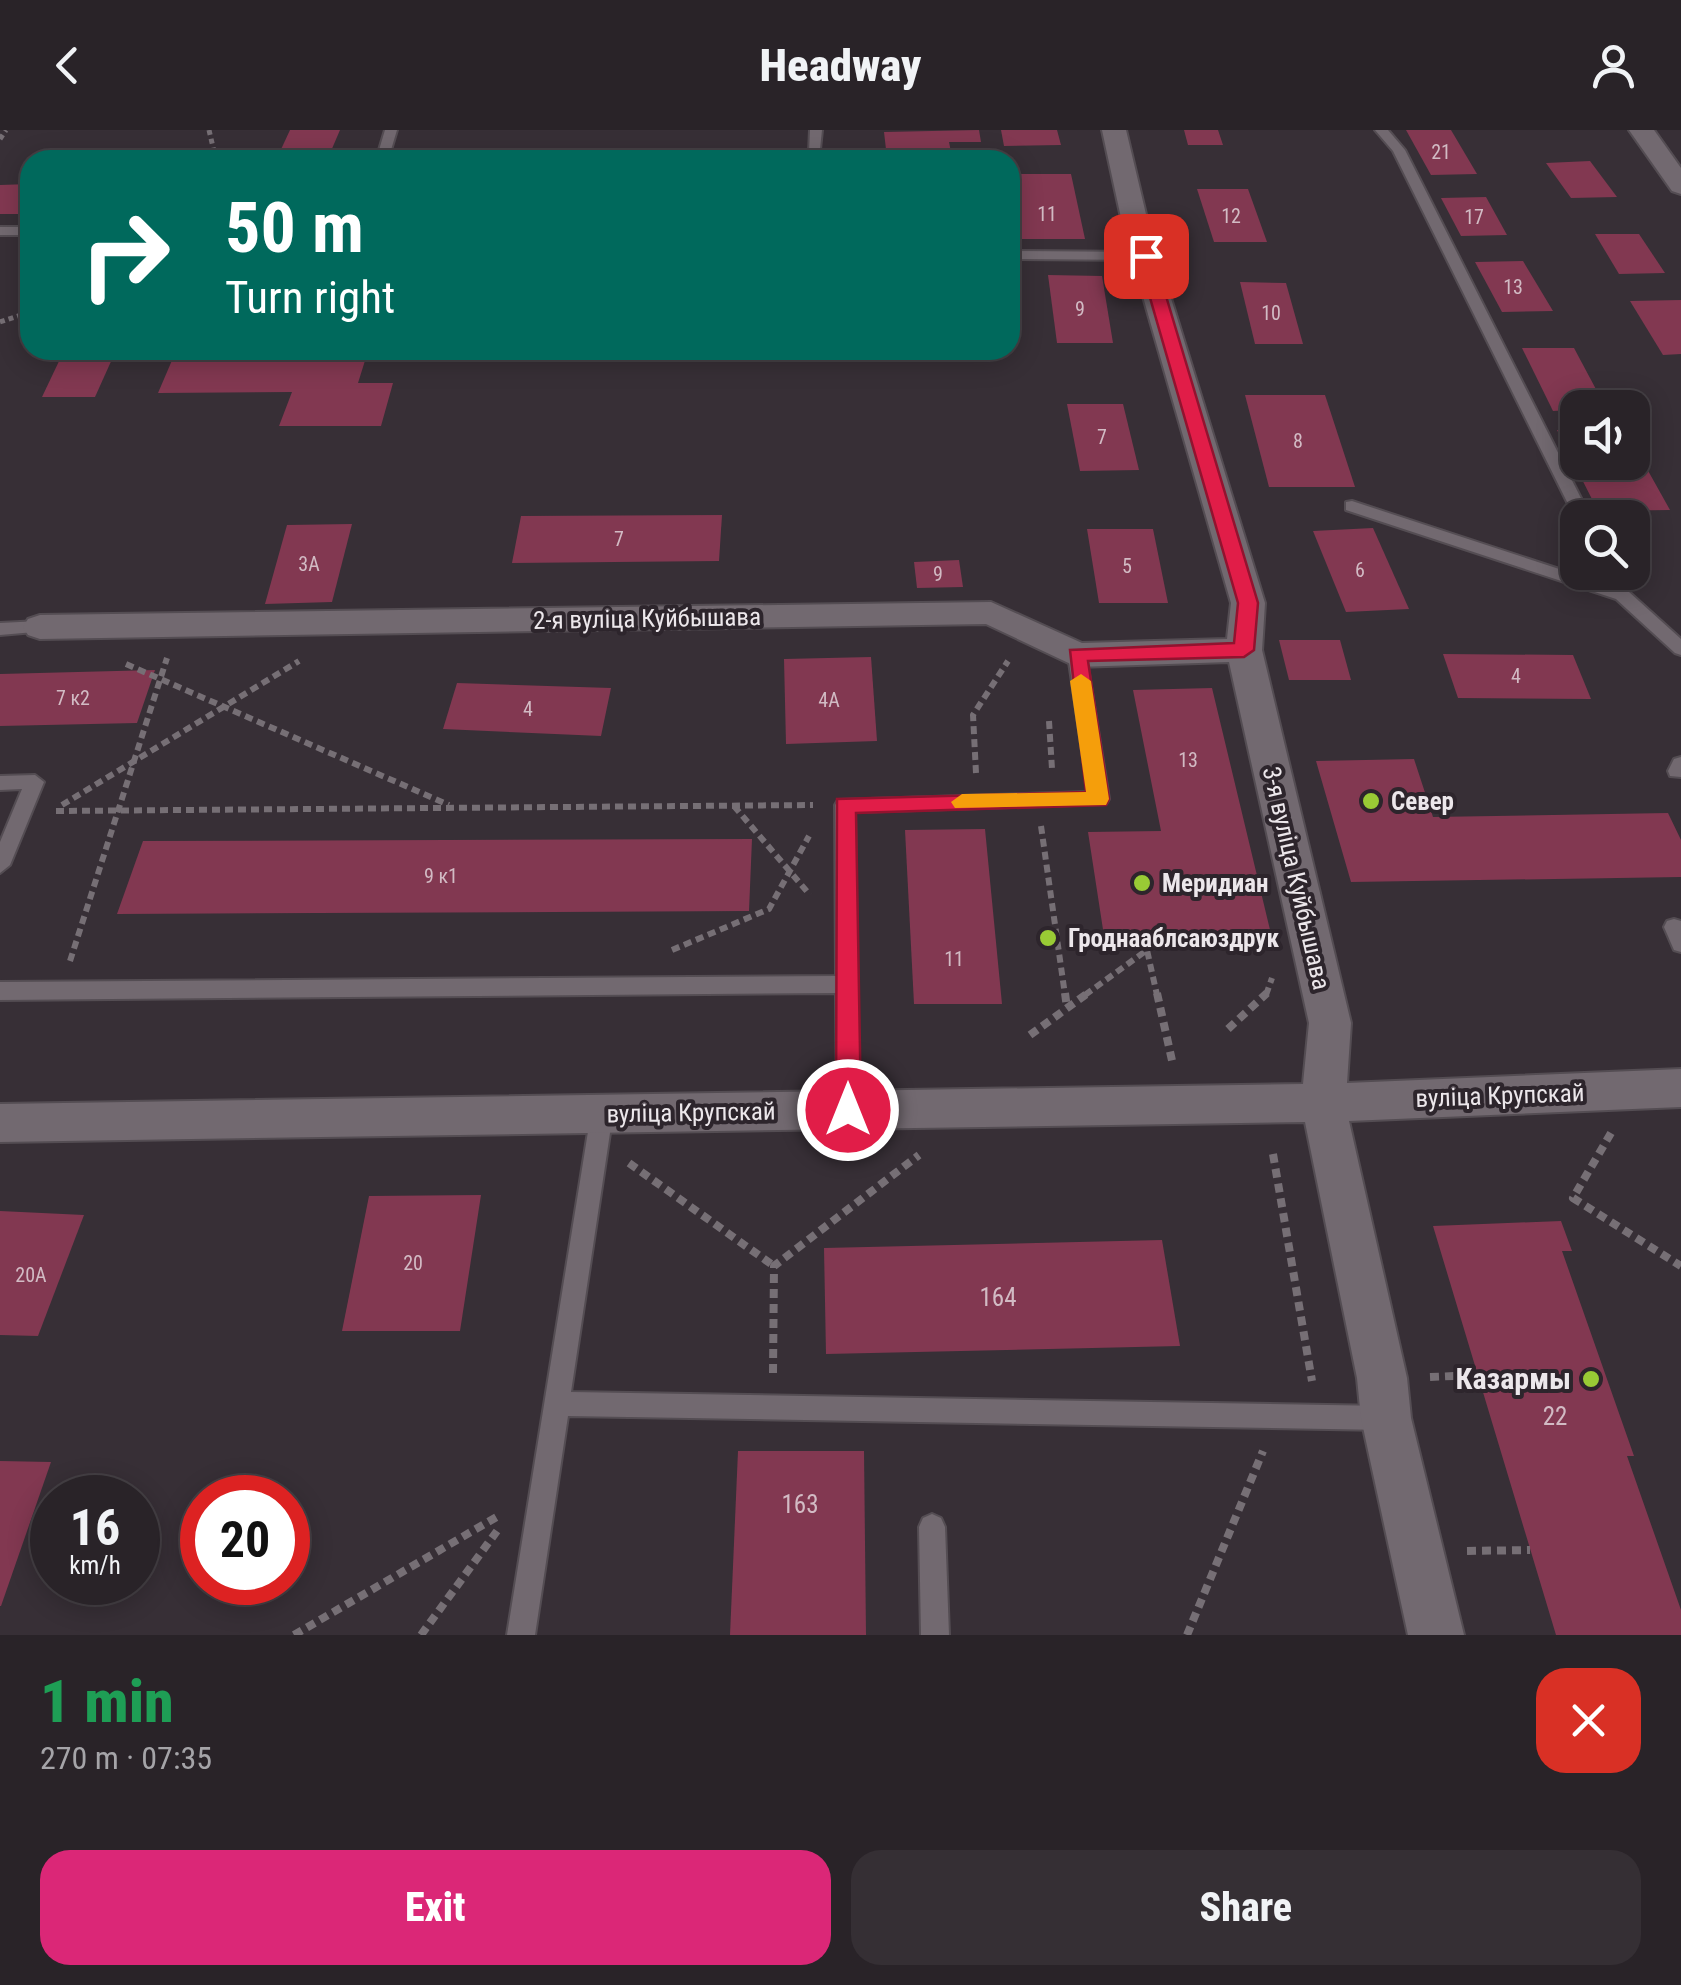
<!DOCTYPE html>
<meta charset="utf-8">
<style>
:root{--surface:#292328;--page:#352f34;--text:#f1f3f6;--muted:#a5a4a8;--line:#454045;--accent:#db2777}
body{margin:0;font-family:"Roboto Condensed",sans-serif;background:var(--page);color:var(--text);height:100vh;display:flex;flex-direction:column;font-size:38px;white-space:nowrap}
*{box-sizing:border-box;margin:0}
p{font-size:32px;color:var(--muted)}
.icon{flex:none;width:55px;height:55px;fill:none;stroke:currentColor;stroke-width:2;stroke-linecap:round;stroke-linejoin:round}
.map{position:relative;height:1505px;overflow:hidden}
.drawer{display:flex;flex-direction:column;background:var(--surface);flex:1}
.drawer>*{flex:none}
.top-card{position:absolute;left:20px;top:20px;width:1000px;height:210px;border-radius:30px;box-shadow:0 5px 25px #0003,0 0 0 2px var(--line);background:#00695c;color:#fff;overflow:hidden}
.controls{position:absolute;left:1560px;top:260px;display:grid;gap:20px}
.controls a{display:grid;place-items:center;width:90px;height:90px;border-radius:20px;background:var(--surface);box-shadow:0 5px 25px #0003,0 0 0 2px var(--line);font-size:50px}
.speed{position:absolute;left:30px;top:1345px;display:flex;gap:20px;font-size:50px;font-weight:700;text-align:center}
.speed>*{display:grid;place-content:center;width:130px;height:130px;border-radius:50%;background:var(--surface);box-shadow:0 5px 25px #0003,0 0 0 2px var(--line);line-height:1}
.speed small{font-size:25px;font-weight:400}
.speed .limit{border:15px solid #d22;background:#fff;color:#111}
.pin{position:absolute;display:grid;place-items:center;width:85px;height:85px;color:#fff;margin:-42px;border-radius:20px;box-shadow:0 5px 15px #0006}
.me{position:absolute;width:110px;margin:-55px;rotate:0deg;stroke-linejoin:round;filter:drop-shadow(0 0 8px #0008)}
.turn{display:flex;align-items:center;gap:35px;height:210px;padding:0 40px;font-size:45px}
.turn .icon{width:130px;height:130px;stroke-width:2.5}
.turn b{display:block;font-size:70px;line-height:85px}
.round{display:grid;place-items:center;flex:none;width:105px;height:105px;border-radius:30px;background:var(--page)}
.summary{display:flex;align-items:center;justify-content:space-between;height:170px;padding:0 40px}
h1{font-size:60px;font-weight:800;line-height:75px;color:#1e9e55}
.cta{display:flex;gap:20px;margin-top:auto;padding:20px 40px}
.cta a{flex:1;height:115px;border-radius:30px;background:var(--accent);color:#fff;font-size:40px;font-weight:800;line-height:115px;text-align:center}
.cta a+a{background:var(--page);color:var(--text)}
header{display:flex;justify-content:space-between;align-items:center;height:130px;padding:0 40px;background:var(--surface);font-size:45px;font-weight:800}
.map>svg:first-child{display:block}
.building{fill:#823851}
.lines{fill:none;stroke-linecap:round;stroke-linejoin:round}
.lane-casing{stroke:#544d53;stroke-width:4}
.street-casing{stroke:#544d53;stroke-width:4}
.path-far2{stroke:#766f75;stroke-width:5;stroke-dasharray:5 4;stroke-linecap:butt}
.path-far1{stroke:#766f75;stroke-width:6;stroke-dasharray:8 5;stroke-linecap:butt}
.path{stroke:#766f75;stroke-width:8;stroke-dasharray:9 6;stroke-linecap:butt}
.lane{fill:#726970;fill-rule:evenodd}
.street{fill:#726970;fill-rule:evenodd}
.route{fill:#e11d48;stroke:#92132f;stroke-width:2.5}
.slow{fill:#f59e0b}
.poi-dot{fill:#99cb35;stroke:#2d252c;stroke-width:4}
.labels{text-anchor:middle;stroke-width:8;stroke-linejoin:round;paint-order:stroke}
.number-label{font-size:20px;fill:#d2bbc4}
.street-label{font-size:25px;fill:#ece7eb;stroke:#2d252c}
.poi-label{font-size:25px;font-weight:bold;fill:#ece7eb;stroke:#2d252c;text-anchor:start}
.near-number-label{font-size:25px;fill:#d2bbc4}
.near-poi-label{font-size:30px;font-weight:bold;fill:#ece7eb;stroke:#2d252c;text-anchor:end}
</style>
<header><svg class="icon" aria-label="back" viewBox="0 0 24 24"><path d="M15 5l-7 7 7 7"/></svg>Headway<svg class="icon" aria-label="person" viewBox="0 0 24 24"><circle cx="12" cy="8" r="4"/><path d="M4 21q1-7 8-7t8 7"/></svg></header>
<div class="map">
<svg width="1681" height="1505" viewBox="0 0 1681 1505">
<rect width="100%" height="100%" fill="#372f36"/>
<g class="building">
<polygon points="290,0 340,0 328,28 277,28"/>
<polygon points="979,0 981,12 949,12 952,27 887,28 884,2"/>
<polygon points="1001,0 1057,0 1061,15 1004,16"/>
<polygon points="1184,0 1218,0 1223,15 1188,15"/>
<polygon points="1406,0 1451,0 1477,44 1431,45"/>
<polygon points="1590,31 1617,67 1571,68 1546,33"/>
<polygon points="1010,44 1071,44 1085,109 1018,109"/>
<polygon points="30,54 30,84 0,84 0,55"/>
<polygon points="1197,59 1248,59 1267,112 1214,112"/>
<polygon points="1486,67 1507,105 1461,106 1441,68"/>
<polygon points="1595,104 1639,104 1665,143 1619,144"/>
<polygon points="1523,131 1553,181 1502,182 1475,132"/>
<polygon points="1048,145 1102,146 1113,213 1057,213"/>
<polygon points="1240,152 1286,153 1303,214 1255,214"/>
<polygon points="1681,170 1681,224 1663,225 1630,171"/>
<polygon points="1522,218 1574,218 1606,278 1553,281"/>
<polygon points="176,221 368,221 358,253 393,253 381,296 279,296 292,262 158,263"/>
<polygon points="61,227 113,227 95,267 42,267"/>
<polygon points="1245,265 1325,265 1355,357 1269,357"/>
<polygon points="1067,274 1123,274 1139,340 1080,341"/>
<polygon points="1557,300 1578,300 1578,332 1632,332 1632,312 1670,380 1598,381"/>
<polygon points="722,385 719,431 512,433 521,386"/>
<polygon points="352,394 332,472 265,474 287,395"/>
<polygon points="1373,398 1409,479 1346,482 1313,401"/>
<polygon points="1087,399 1153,399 1168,473 1099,473"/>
<polygon points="959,430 963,457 917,458 914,432"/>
<polygon points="1279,510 1340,510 1351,550 1289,550"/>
<polygon points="1443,524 1573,525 1591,569 1458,568"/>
<polygon points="871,527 877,611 786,614 784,529"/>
<polygon points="155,540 137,593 0,596 0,544"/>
<polygon points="457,553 611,558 601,606 443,599"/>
<polygon points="1212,558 1271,804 1104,806 1088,702 1161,701 1133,560"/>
<polygon points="1414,629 1433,687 1668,683 1681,710 1681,747 1351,752 1316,631"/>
<polygon points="985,699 1002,874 914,874 905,700"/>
<polygon points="752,709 749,781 117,784 143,711"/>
<polygon points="481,1065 460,1201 342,1201 369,1066"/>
<polygon points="0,1081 84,1085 38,1206 0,1205"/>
<polygon points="1561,1091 1572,1121 1562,1121 1634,1326 1627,1326 1681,1480 1681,1505 1556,1505 1433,1096"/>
<polygon points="1162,1110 1180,1216 826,1224 824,1118"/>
<polygon points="738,1321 864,1321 866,1505 730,1505"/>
<polygon points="0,1331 51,1332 1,1476 0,1476"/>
</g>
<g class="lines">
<defs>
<g id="lane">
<polygon points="385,0 397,0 388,30 376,30"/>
<polygon points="810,0 822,0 819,29 525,30 531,26 809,22"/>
<polygon points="1375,0 1388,0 1405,20 1591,388 1578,388 1578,392 1575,388 1393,21"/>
<rect x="0" y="97" width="30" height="8"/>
<polygon points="1010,121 1146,122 1153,126 1146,130 1010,129"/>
<polygon points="1352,371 1608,455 1602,442 1619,442 1629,462 1681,509 1681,525 1675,523 1616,469 1346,380 1346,372"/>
<polygon points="40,491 49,497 46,501 0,505 0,493"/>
<polygon points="1077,519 1086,525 1109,669 1106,674 855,682 859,980 856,987 848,990 840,987 837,980 836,863 0,870 0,852 836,846 835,675 838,670 1088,662 1068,525"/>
<polygon points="1681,627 1681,647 1670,646 1668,641 1674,629"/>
<polygon points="35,645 44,652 10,735 0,743 0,712 22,659 0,660 0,646"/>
<polygon points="1674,789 1681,791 1681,822 1674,820 1664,797 1667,791"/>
<polygon points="602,973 610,976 613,983 571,1262 1386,1276 1395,1279 1399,1288 1395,1297 1386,1300 568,1286 535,1505 507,1505 591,983 594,976"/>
<polygon points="932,1384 941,1388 945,1397 949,1505 921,1505 919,1397 923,1388"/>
</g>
<g id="street">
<polygon points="1102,0 1126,0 1149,97 1265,473 1262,520 1351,893 1347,953 1681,939 1681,977 1349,991 1407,1248 1411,1288 1464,1505 1408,1505 1361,1288 1357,1248 1305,992 0,1012 0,974 1303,954 1309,893 1229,532 1077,537 986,494 40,509 28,505 23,497 28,489 40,485 991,472 1082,513 1227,509 1231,473 1123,97"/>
<polygon points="1629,0 1654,0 1681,38 1681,64 1672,61"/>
</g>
</defs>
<use href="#lane" class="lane-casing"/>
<use href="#street" class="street-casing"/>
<g class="path-far2">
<polyline points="209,0 216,30"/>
<polyline points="0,9 6,0"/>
<polyline points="330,30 355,20"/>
<polyline points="0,192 30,182"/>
</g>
<g class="path-far1">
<polyline points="126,534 449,675"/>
<polyline points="1049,591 1052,639"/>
<polyline points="976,643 973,585 1008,531"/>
<polyline points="62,675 299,531"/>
<polyline points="734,676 810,765"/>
<polyline points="56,681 813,675"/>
<polyline points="1041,696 1065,865"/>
<polyline points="672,820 769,779 809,706"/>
<polyline points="70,831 167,528"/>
<polyline points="1085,865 1147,820 1157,865"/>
<polyline points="1266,865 1272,848"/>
</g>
<g class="path">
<polyline points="1065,863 1067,878"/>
<polyline points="1157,863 1173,935"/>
<polyline points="1228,899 1267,863"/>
<polyline points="1030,905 1088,863"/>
<polyline points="1611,1003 1573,1068 1681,1136"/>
<polyline points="1273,1024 1312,1251"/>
<polyline points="629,1033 774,1136"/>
<polyline points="773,1243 774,1136 919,1025"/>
<polyline points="1430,1247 1478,1245"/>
<polyline points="1467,1421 1530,1420"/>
<polyline points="294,1505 500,1385"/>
<polyline points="421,1505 497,1401"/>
<polyline points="1187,1505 1263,1321"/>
</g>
<use href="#lane" class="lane"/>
<use href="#street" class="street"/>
</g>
<polygon class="route" points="1146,121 1154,126 1258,473 1254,520 1244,527 1088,531 1109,669 1106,675 856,683 861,980 848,990 836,980 837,669 1086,662 1070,520 1234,513 1238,473 1138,126"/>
<polygon class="slow" points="1081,544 1091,551 1109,669 1106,675 955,678 951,672 962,664 1086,662 1070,551"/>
<g class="poi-dot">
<circle cx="1371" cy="671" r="10"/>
<circle cx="1142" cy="753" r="10"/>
<circle cx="1048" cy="808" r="10"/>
<circle cx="1591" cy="1249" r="10"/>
</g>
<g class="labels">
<g class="number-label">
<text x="1441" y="29">21</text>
<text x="1047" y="91">11</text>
<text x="1231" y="93">12</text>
<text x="1474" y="94">17</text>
<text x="1513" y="164">13</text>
<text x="1080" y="186">9</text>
<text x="1271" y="190">10</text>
<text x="1102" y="314">7</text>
<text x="1298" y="318">8</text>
<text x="619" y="416">7</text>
<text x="309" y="441">3А</text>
<text x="1127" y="443">5</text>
<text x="1360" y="447">6</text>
<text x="938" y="451">9</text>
<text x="1516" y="553">4</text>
<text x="73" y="575">7 к2</text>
<text x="829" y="577">4А</text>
<text x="528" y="586">4</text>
<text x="1188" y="637">13</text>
<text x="441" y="753">9 к1</text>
<text x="954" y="836">11</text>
<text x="413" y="1140">20</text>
<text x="31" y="1152">20А</text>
</g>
<g class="street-label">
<text transform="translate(647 488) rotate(-1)" y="9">2-я вуліца Куйбышава</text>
<text transform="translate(1297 748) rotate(77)" y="9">3-я вуліца Куйбышава</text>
<text transform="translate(1500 965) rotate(-2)" y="9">вуліца Крупскай</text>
<text transform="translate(691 982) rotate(-1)" y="9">вуліца Крупскай</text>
</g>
<g class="poi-label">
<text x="1391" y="680">Север</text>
<text x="1162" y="762">Меридиан</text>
<text x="1068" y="817">Гроднааблсаюздрук</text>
</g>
<g class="near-number-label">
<text x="998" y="1176">164</text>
<text x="1555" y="1295">22</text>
<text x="800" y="1383">163</text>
</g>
<g class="near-poi-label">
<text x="1571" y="1259">Казармы</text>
</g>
</g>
</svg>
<div class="controls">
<a><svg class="icon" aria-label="sound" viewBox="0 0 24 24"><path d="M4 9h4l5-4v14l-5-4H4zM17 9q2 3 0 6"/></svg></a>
<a><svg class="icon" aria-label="search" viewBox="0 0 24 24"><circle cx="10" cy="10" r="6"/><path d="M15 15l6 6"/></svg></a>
</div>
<div class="speed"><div>16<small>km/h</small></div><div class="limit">20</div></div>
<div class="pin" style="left:1146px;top:126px;background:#d93025"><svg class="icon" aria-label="arrive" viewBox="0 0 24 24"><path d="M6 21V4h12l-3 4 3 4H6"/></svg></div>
<svg class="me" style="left:848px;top:980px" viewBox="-20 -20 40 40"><circle r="17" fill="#e11d48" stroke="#fff" stroke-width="3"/><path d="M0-11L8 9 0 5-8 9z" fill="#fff"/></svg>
<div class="top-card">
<div class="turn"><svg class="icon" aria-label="right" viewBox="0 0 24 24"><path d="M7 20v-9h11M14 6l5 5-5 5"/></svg><div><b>50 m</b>Turn right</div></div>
</div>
</div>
<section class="drawer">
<div class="summary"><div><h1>1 min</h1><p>270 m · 07:35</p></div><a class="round" style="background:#d93025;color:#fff"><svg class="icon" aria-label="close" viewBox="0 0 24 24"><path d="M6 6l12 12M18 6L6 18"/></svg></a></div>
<div class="cta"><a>Exit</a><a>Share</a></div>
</section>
